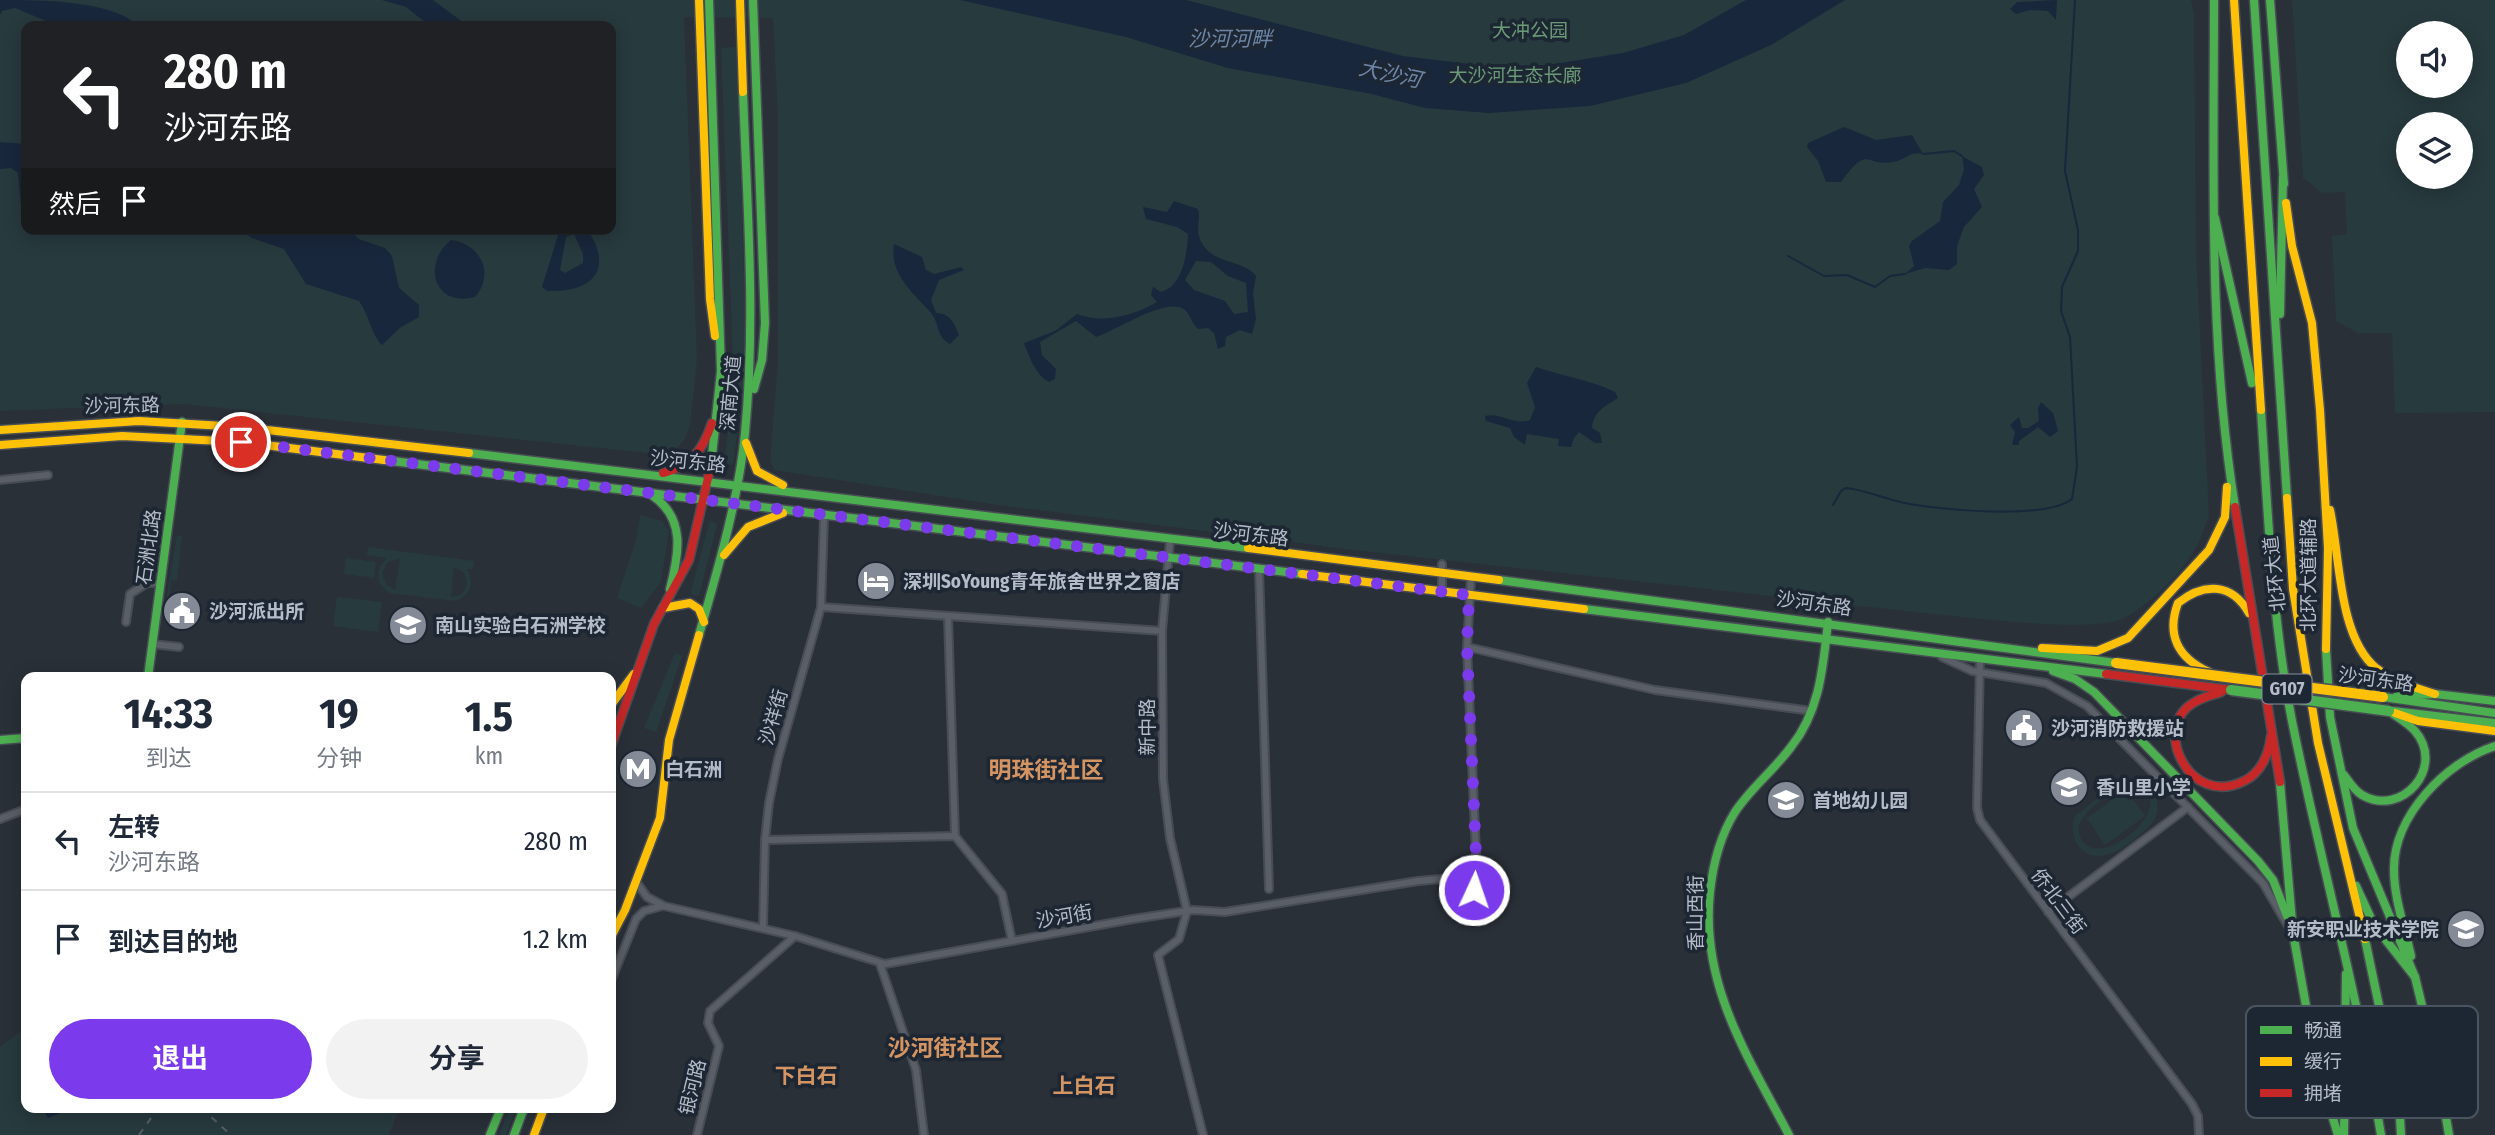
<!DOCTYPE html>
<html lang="zh">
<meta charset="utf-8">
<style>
:root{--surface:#fff;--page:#f2f2f3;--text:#1f2937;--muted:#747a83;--line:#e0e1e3;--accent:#7c3aed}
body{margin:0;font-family:"Fira Sans Condensed","Noto Sans SC",sans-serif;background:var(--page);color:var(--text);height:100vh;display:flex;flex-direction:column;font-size:26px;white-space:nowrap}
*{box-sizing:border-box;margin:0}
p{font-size:23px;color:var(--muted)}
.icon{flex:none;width:38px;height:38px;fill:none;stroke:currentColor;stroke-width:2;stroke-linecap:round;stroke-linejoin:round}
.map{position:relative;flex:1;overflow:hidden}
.panel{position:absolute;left:21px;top:672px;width:595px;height:441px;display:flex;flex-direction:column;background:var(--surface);border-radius:14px;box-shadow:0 4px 18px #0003}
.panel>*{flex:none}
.hud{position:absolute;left:21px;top:21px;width:595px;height:214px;border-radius:14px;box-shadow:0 4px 18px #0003;background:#202124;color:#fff;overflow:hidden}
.tools{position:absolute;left:2396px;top:21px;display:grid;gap:14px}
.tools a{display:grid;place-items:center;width:77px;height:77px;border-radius:50%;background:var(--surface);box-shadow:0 4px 18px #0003;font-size:35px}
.pin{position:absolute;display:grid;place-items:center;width:60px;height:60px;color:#fff;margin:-30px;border:4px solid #fff;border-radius:50%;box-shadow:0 2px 7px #0007}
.me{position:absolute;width:77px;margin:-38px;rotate:3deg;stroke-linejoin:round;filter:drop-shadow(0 0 5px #0008)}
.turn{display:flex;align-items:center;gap:24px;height:147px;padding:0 28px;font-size:32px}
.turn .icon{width:91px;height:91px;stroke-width:2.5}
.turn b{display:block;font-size:49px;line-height:60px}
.then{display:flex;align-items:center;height:66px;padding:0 28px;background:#0003;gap:14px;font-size:26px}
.eta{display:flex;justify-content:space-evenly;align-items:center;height:119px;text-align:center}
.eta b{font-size:42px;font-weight:700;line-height:49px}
.button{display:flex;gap:14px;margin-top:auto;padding:14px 28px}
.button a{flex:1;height:80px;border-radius:42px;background:var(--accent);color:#fff;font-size:28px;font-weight:700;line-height:80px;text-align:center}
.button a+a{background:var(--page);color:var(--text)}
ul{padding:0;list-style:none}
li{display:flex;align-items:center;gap:21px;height:98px;padding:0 28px;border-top:2px solid var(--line)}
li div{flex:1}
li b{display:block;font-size:26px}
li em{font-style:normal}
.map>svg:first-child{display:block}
.green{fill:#273a3e;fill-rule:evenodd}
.water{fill:#19273c;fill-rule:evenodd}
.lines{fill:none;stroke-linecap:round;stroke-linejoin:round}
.stream{stroke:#19273c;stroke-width:2}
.street-casing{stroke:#484c55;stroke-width:10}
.fast-casing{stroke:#484c55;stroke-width:11}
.slow-casing{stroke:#484c55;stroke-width:11}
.jam-casing{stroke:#484c55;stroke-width:11}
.street{stroke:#5a5e66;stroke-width:6}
.fast{stroke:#4caf50;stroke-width:8}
.slow{stroke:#ffc107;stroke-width:8}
.jam{stroke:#c62828;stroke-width:8}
.rail{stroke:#595d64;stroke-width:2;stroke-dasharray:7 7;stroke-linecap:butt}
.fast-bridge-casing{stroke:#484c55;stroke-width:13;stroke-linecap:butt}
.slow-bridge-casing{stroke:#484c55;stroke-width:13;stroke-linecap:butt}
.fast-bridge{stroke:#4caf50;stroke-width:10}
.slow-bridge{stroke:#ffc107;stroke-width:10}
.route{stroke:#7c3aed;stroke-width:12;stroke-dasharray:0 21.6}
.labels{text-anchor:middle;stroke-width:7;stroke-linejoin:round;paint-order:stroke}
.shield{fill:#1d2633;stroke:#878f9c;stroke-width:2}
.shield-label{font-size:18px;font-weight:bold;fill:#b4bcc9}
.park-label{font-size:19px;fill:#6b9a76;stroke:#1d2633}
.street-label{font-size:19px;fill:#b4bcc9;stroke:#1d2633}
.poi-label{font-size:19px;font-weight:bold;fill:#b4bcc9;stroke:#1d2633;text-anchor:start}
.water-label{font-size:21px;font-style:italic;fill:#6d86a8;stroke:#1d2633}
.neighbourhood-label{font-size:21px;font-weight:bold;fill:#d59563;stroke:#1d2633}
.quarter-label{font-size:23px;font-weight:bold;fill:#d59563;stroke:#1d2633}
.key{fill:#1d2633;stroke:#4a5360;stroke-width:2}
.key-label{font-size:19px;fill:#b4bcc9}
</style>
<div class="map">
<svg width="2495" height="1135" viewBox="0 0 2495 1135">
<rect width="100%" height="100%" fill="#2a3038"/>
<g class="green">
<path d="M0 0H2191L2194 13 2196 252 2209 516C2204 527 2201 541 2194 551 2179 576 2150 604 2124 618 2096 633 1987 619 1952 616L1354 550 991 504 775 470 770 461 778 362V118L773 18 684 17 697 360 690 425 685 439 678 447 657 454 184 404 0 411ZM26 26H611V229H26Z"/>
<path d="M2292 0H2495V412L2395 413 2392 333H2358L2336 321 2332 236 2347 234 2345 192 2323 193 2303 178ZM2408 33H2460V86H2408ZM2460 124V177H2408V124Z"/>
<polygon points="736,47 746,332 744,381 733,465 724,464 734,386 721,48"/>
<polygon points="640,515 662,521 669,531 661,582 641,608 617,598 636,541"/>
<polygon points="710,520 717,525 699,596 692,595 691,591"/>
<polygon points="177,535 182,536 177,580 171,580 169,610 165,607"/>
<path d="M368 547 474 561 473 569H467C475 583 471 596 455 601L390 593C375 584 375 570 387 558L367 555ZM399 559 400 560 395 590 386 584 382 573 388 562ZM454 567 464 572 467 584 462 594 451 597Z"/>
<polygon points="346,558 376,562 374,578 344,574"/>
<polygon points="337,597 382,602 378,632 333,626"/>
<polygon points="675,653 682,656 656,732 644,728"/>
<path d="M2127 779C2150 778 2164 798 2155 819 2146 832 2121 852 2105 855 2081 861 2067 836 2075 816L2116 784ZM2137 786 2150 798C2157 827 2084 877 2078 828 2083 809 2118 784 2137 786Z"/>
<polygon points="2126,790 2145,816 2105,845 2087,818"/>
<polygon points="26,1028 26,1108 400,1108 389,1135 0,1135 0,1047"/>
<polygon points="510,1108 517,1108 506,1135 499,1135"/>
</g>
<g class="water">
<path d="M0 0C41 0 111 0 139 26H58L15 8 2 11 0 15Z"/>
<polygon points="382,0 433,0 468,26 430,26 406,7"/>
<polygon points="960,0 1186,0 1403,56 1486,66 1548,65 1623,53 1684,35 1746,0 1845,0 1771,45 1686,83 1590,106 1489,113 1425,108 1372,94 1228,68 1126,37"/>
<polygon points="2057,0 2056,20 2048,11 2030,10 2016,14 2010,9 2017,2"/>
<path d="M1844 127 1876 140 1912 135 1923 154C1911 151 1907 158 1897 161 1864 170 1871 141 1841 182H1826L1818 161 1807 147 1808 143Z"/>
<polygon points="0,142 26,144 26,208 21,207 18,173 11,168 0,169"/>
<polygon points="1962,156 1982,167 1984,175 1974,189 1982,207 1964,227 1957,246 1957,264 1949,270 1925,268 1905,274 1914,266 1909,246 1912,241 1940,221 1943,202 1959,185 1964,169"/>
<path d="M1174 201 1198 209C1201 218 1196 227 1199 236 1208 266 1243 258 1256 276L1253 293 1256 319 1252 334 1240 330 1226 337 1225 346 1218 349 1214 333 1208 328 1198 329C1192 324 1191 316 1186 311 1170 294 1116 331 1096 337L1076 321 1040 342 1042 355 1056 369 1055 379 1049 382C1036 376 1029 356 1024 343L1055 331 1077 314C1103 324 1133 316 1157 302L1151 295 1153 287 1161 292C1183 286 1187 254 1188 234L1177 227 1146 219 1143 207 1167 212ZM1196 261 1211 262 1228 276 1246 283 1248 312 1234 314 1225 301 1194 290 1185 280Z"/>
<path d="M238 229H348L359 239 385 248 392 256 399 288 419 305V317L401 327 382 345C373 338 368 313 359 301L306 284 284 249 252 238Z"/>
<path d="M560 229H587C615 270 592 293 547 291L542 287ZM574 234 583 254V263L565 273 560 270 566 237Z"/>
<path d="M451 240C481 244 495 274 475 297 433 308 422 263 451 240Z"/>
<path d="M894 244 922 257 926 270 934 274 961 267 964 270 939 280 931 300 936 313C950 313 954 323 959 335L950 344C936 337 940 324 931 313 913 292 889 275 894 244Z"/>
<path d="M1536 367C1563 376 1590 380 1615 392L1618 398C1606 406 1593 411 1592 428L1600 433 1602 443H1595L1579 432 1574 438 1571 447 1558 446 1559 439 1527 434 1525 445 1514 437 1510 428 1486 421 1485 416C1501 412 1514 426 1530 420L1535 407 1527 383Z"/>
<polygon points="2041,402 2053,413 2058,431 2050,437 2038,427 2019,441 2019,445 2012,445 2015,432 2010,425 2019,417 2022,428 2028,428 2039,421 2038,408"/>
<polygon points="42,1108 73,1108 48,1118"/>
</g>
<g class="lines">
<g class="stream">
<polyline points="1923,154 1954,151 1962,156"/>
<polyline points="1788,256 1824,276 1847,275 1875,287 1890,276 1905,274"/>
<path d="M1833 505 1841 491 1846 488C1866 490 1885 499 1905 503 1939 510 2046 520 2072 499L2077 467 2070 337 2061 311 2062 287 2078 251V230L2065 171 2075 0"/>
</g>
<defs>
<g id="street">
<polyline points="0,480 48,475"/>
<polyline points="1170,541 1162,631 1163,779 1170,838 1187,911 1179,939 1158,955 1203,1135"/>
<polyline points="1442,564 1442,592"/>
<polyline points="1259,569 1269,889"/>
<polyline points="821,607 1162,631"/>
<polyline points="948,616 955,836"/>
<polyline points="126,622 130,594 147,583 161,583"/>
<polyline points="152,644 179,647"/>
<polyline points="1467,647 1655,690 1812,711"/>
<polyline points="1942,657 1972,671 2046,683 2087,706 2263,883 2291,931"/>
<polyline points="1980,658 1977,808 1980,820 2192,1104 2198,1116 2199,1135"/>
<polyline points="0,819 26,809"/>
<polyline points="765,840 955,836 1002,894 1012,941"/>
<polyline points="637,883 647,897 664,906 795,936 885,964 1133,919 1193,910 1225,912 1418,881 1441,879 1474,890 1476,854 1467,647 1471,578"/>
<polyline points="2048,912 2188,807"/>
<polyline points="763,928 765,840 769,803 778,759 821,607 824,516"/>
<polyline points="880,964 916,1070 924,1135"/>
<polyline points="611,981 636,919 644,911 662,906"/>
<polyline points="697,1135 719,1046 708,1023 710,1011 795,936"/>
</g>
<g id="fast">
<polyline points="709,0 721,371 711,465"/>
<polyline points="753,0 765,323 762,360 754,389"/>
<path d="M2214 0C2214 169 2208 340 2235 507"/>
<polyline points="2254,0 2287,498"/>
<polyline points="2270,0 2284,184"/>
<polyline points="2215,218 2252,383"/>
<polyline points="2280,314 2283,178"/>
<path d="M2261 410C2268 514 2272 619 2292 721 2320 859 2358 995 2381 1135"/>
<polyline points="469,453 1248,548"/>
<polyline points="384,460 1302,574"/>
<path d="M653 496C686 519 679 554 670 589"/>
<polyline points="1499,580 2116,663"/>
<polyline points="1584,609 2106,674"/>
<path d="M699 635C717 572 739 498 745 433 756 319 747 206 743 92"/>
<polyline points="2326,649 2330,717 2353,828 2415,977 2438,1071 2449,1135"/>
<polyline points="2053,671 2075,679 2094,692 2258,861 2273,880 2287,916"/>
<polyline points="148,677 182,422"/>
<polyline points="2397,696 2435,694 2495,701"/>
<polyline points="2383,697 2495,713"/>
<polyline points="2393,711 2495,723"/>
<polyline points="0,740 26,738"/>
<path d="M2344 775C2349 782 2355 791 2362 795 2402 818 2446 767 2415 731 2408 723 2397 717 2389 711"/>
<polyline points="2280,782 2293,933 2316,1062 2338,1135"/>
<polyline points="2356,886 2374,925 2415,977"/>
<polyline points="2365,939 2399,1101 2401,1135"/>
<path d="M2411 956C2405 928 2394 899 2394 870 2393 816 2446 762 2495 746"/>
<polyline points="490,1135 501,1108"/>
<polyline points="514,1135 524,1108"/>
<path d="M1789 1135C1748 1057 1700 984 1710 892 1713 864 1720 836 1735 812 1751 788 1774 770 1791 747 1820 711 1823 667 1828 622"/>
<polyline points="2344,1135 2346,974"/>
</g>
<g id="slow">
<polyline points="699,0 710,299 715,336"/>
<polyline points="740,0 743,92"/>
<polyline points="2234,0 2261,410"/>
<polyline points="2286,203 2292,246 2312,323 2320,410 2328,548 2326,649"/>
<polyline points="0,430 139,421 241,427 469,453"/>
<polyline points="746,443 757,471 783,485"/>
<polyline points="0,445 122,436 241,442 384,460"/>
<polyline points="2287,498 2293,589 2318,743 2365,939"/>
<path d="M2330 510C2340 555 2338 637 2376 668 2394 682 2414 687 2435 694"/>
<polyline points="1248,548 1499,580"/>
<polyline points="724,555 748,527 783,513"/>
<polyline points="1302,574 1584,609"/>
<polyline points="663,608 690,603 699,609 704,622"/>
<polyline points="2042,648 2097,651 2128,638 2209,550 2225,517 2227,487"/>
<path d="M2209 672C2178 658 2166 635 2178 603 2204 582 2232 583 2249 613"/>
<polyline points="611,705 634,674"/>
<polyline points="2395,713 2418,721 2495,731"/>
<polyline points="611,937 625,910 660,818 669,740 699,635"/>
<polyline points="534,1135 544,1108"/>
</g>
<g id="jam">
<path d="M663 473C691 466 703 450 712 423"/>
<polyline points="2235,507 2280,782"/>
<polyline points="2106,674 2231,690"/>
<path d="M2221 692C2213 695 2203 697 2195 702 2150 726 2189 809 2244 781 2261 773 2269 754 2271 736"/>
<polyline points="611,746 654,624 689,560 711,465"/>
</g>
</defs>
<use href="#street" class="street-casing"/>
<use href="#fast" class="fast-casing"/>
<use href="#slow" class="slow-casing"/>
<use href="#jam" class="jam-casing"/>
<use href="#street" class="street"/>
<use href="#fast" class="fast"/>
<use href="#slow" class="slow"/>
<use href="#jam" class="jam"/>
<g class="rail">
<polyline points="201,1108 231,1135"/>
<polyline points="139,1135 158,1108"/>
</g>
<defs>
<polyline id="fast-bridge" points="2231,690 2389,711"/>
<polyline id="slow-bridge" points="2116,663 2383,697"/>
</defs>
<use href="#fast-bridge" class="fast-bridge-casing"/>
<use href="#slow-bridge" class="slow-bridge-casing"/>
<use href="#fast-bridge" class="fast-bridge"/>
<use href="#slow-bridge" class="slow-bridge"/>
</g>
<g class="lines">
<polyline class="route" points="241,442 1469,595 1467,647 1476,854 1474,890"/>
</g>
<defs>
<symbol id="hotel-disc" viewBox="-11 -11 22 22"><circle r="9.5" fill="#848b96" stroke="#1d2633"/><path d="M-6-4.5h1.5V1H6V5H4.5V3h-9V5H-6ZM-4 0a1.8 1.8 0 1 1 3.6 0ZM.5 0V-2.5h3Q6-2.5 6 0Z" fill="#fff"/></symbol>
<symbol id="civic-disc" viewBox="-11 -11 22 22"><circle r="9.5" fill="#848b96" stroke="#1d2633"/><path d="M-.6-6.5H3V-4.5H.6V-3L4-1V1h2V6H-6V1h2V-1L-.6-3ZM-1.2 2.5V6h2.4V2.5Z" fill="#fff"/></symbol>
<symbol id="school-disc" viewBox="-11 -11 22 22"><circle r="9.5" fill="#848b96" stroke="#1d2633"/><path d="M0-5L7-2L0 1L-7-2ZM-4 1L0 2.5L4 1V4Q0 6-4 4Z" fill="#fff"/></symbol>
<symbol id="metro-disc" viewBox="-11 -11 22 22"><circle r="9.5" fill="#848b96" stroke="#1d2633"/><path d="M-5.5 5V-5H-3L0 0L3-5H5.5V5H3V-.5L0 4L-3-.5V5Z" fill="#fff"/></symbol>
<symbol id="university-disc" viewBox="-11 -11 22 22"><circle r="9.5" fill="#848b96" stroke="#1d2633"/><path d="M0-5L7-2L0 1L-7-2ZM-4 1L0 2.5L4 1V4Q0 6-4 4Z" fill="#fff"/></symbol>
</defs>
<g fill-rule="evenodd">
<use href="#hotel-disc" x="854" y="559" width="44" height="44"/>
<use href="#civic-disc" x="160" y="589" width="44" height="44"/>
<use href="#school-disc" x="386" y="603" width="44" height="44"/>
<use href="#civic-disc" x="2002" y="706" width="44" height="44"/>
<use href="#metro-disc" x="616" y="747" width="44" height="44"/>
<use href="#school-disc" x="2047" y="765" width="44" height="44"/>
<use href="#school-disc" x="1764" y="778" width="44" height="44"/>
<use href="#university-disc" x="2444" y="907" width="44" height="44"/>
</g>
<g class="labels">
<rect class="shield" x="2262.5" y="674.5" width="49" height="29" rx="5"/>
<g class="shield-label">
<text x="2287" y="695">G107</text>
</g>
<g class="park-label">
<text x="1530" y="37">大冲公园</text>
<text x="1515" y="82">大沙河生态长廊</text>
</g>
<g class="street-label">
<text transform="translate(730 393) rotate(-85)" y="7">深南大道</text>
<text transform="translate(122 405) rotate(-1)" y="7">沙河东路</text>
<text transform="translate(688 461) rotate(6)" y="7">沙河东路</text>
<text transform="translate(1251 534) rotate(7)" y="7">沙河东路</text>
<text transform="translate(148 547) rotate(-82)" y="7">石洲北路</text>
<text transform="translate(2274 574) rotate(-96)" y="7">北环大道</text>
<text transform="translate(2308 575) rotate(-90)" y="7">北环大道辅路</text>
<text transform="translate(1814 603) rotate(8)" y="7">沙河东路</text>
<text transform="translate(2376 679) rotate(8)" y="7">沙河东路</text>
<text transform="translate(773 717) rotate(-74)" y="7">沙祥街</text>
<text transform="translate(1147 727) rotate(-90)" y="7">新中路</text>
<text transform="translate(2059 901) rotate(53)" y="7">侨北三街</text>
<text transform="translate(1695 913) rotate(-90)" y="7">香山西街</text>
<text transform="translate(1064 916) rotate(-10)" y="7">沙河街</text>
<text transform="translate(692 1087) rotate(-76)" y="7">银河路</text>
</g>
<g class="poi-label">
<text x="903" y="588">深圳SoYoung青年旅舍世界之窗店</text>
<text x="209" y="618">沙河派出所</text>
<text x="435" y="632">南山实验白石洲学校</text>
<text x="2051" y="735">沙河消防救援站</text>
<text x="665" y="776">白石洲</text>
<text x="2096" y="794">香山里小学</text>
<text x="1813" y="807">首地幼儿园</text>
<text x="2439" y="936" text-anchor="end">新安职业技术学院</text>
</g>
<g class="water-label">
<text x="1230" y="46">沙河河畔</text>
<text transform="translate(1390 74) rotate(12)" y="7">大沙河</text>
</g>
<g class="neighbourhood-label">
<text x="806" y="1083">下白石</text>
<text x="1084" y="1093">上白石</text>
</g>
<g class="quarter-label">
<text x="1046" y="778">明珠街社区</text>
<text x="945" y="1056">沙河街社区</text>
</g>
</g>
<rect x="2246" y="1006" width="232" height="112" rx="10" class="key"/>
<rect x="2260" y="1026" width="32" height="8" fill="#4caf50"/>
<rect x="2260" y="1057" width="32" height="9" fill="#ffc107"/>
<rect x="2260" y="1089" width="32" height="8" fill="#c62828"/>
<g class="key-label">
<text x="2304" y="1037">畅通</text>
<text x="2304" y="1068">缓行</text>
<text x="2304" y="1100">拥堵</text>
</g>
</svg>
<div class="tools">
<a><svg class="icon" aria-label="sound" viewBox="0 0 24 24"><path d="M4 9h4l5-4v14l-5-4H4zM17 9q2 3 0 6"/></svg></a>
<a><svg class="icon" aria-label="layers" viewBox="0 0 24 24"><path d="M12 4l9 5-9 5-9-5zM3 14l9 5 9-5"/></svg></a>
</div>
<div class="pin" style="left:241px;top:442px;background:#d93025"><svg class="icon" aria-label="arrive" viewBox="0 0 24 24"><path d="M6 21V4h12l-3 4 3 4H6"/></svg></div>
<svg class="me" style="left:1474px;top:890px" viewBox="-20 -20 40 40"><circle r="17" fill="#7c3aed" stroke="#fff" stroke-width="3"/><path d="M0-11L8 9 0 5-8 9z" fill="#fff"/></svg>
<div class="hud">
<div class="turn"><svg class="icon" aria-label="left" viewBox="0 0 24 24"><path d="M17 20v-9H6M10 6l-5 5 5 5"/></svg><div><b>280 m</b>沙河东路</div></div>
<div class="then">然后<svg class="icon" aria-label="arrive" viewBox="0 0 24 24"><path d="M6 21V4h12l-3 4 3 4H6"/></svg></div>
</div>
<section class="panel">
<div class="eta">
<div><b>14:33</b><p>到达</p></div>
<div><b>19</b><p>分钟</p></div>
<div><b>1.5</b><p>km</p></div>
</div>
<ul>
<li><svg class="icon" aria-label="left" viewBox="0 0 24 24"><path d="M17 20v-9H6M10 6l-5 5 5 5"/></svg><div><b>左转</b><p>沙河东路</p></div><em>280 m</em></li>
<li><svg class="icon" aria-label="arrive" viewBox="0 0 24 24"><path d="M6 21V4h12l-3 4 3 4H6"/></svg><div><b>到达目的地</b></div><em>1.2 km</em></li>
</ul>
<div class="button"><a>退出</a><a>分享</a></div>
</section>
</div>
